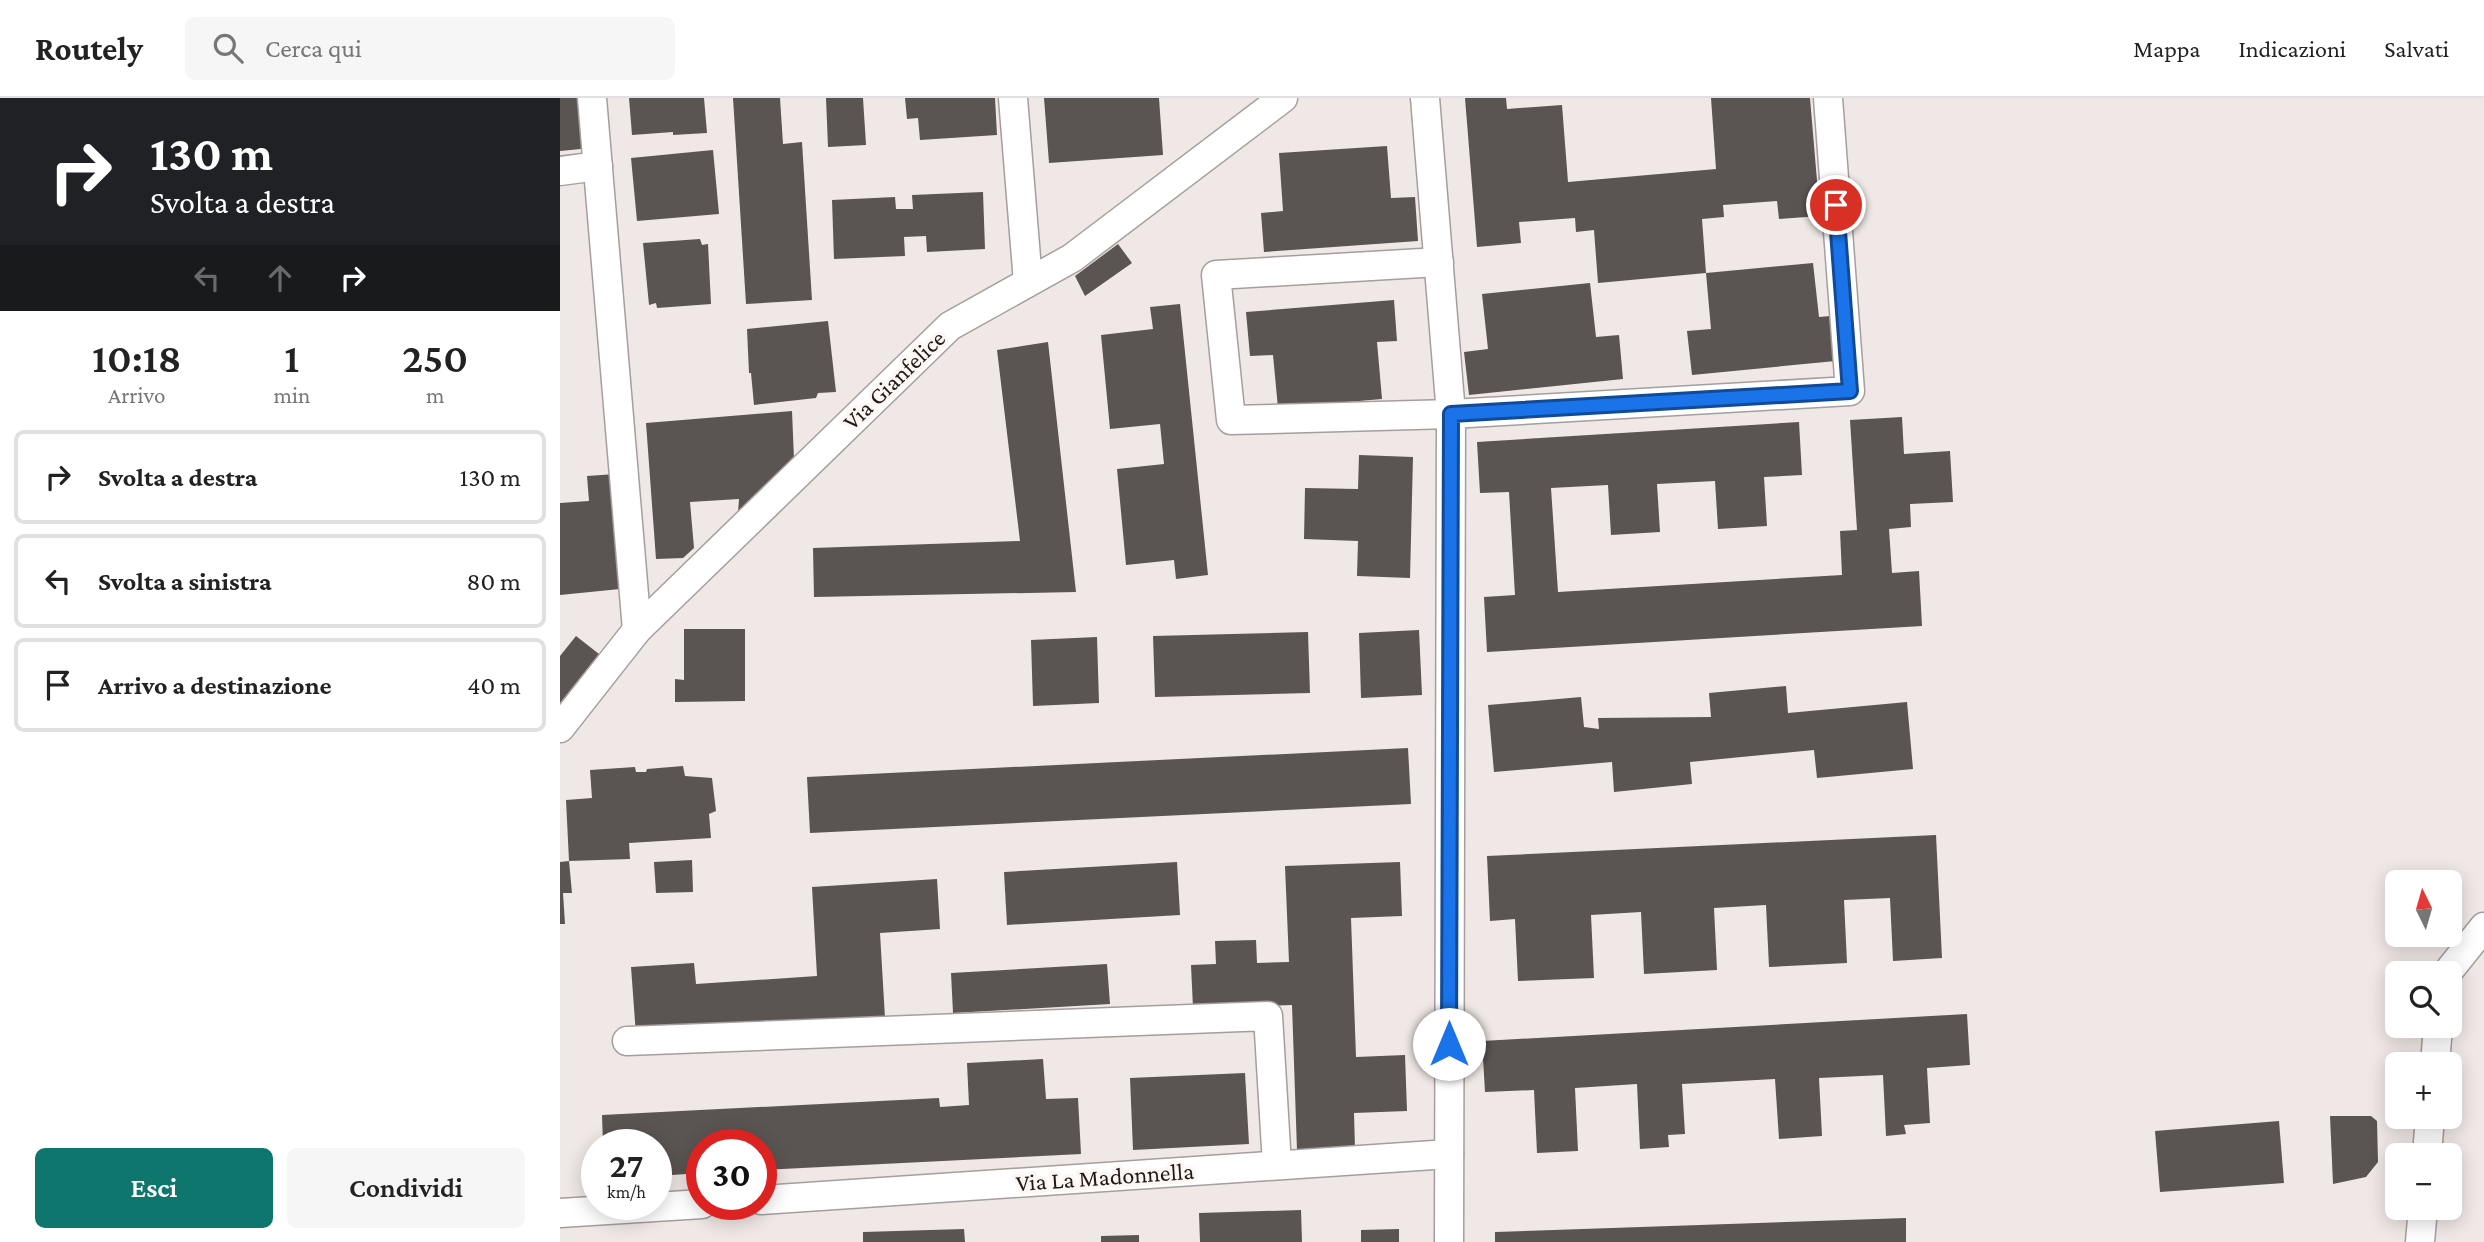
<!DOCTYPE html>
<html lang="it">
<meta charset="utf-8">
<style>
:root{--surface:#fff;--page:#f6f6f6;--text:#222;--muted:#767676;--line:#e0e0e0;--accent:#0f766e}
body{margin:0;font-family:"Crimson Pro",serif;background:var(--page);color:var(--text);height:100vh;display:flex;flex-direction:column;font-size:26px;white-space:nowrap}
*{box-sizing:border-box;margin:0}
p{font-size:23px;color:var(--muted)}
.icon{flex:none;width:38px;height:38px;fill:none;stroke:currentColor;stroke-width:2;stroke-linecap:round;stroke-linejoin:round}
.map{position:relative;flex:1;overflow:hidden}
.panel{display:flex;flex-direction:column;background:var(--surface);width:560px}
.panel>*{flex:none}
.top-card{background:#202124;color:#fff;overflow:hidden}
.needle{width:46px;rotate:355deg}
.buttons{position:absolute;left:1825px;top:772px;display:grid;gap:14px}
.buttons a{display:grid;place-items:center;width:77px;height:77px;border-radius:10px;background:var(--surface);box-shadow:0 4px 18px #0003;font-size:35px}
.speed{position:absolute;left:21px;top:1031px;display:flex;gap:14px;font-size:35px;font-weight:700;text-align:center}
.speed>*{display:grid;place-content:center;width:91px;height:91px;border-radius:50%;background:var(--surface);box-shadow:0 4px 18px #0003;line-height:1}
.speed small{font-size:18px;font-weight:400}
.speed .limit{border:10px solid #d22;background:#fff;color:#111}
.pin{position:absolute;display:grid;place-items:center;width:60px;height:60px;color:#fff;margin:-30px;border:4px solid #fff;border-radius:50%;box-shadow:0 2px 7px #0007}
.me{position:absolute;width:77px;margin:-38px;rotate:0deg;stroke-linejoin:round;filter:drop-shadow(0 0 5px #0008)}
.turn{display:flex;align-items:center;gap:24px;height:147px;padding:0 35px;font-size:32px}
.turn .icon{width:91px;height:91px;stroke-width:2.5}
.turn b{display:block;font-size:49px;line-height:60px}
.lanes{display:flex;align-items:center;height:66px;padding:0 35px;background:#0003;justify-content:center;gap:35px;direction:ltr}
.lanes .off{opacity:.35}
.eta{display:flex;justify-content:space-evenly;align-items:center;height:119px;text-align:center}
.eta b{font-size:42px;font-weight:600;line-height:49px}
.cta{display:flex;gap:14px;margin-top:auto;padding:14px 35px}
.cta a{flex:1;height:80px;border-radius:10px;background:var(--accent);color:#fff;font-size:28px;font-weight:600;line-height:80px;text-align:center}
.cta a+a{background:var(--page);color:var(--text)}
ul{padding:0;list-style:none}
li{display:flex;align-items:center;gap:21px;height:94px;margin:0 14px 10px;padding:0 21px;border:4px solid var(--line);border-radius:10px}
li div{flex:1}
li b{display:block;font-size:26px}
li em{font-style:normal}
header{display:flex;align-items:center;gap:42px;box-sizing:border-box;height:98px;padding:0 35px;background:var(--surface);border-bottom:2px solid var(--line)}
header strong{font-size:33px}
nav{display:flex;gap:38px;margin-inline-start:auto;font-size:24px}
.search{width:490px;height:63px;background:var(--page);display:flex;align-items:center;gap:18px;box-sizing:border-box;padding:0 24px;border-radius:10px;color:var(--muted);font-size:26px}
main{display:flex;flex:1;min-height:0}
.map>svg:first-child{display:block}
.building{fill:#5a5452}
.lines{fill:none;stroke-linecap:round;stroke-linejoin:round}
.minor-casing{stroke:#a59e9c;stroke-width:31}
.minor{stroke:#fff;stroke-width:28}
.route-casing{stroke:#114b97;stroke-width:18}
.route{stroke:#1a73e8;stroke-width:12}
.labels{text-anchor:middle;stroke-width:7;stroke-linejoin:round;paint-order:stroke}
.street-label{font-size:24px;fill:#1d1a19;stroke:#fdf6f3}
</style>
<header>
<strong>Routely</strong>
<div class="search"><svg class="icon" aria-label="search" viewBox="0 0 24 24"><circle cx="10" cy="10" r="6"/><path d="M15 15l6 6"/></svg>Cerca qui</div>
<nav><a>Mappa</a><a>Indicazioni</a><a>Salvati</a></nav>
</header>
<main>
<section class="panel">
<div class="top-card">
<div class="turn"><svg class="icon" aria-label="right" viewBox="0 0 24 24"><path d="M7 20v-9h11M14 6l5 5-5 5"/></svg><div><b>130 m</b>Svolta a destra</div></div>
<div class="lanes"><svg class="icon off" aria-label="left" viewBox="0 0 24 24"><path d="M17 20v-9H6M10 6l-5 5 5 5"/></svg><svg class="icon off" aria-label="ahead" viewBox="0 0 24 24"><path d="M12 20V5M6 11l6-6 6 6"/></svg><svg class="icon" aria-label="right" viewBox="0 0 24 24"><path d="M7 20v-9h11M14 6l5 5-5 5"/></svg></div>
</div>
<div class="eta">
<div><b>10:18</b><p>Arrivo</p></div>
<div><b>1</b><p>min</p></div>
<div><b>250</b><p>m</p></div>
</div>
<ul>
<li><svg class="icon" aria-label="right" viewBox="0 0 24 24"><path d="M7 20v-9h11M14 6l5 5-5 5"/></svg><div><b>Svolta a destra</b></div><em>130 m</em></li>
<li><svg class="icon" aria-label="left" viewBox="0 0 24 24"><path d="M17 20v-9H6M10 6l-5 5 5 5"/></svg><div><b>Svolta a sinistra</b></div><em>80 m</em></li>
<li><svg class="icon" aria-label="arrive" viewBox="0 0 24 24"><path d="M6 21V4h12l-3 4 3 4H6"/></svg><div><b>Arrivo a destinazione</b></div><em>40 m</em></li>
</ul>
<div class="cta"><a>Esci</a><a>Condividi</a></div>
</section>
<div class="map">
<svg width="1924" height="1144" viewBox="0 0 1924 1144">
<rect width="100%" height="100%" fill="#f0e8e6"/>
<g class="building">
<polygon points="0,0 27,0 31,50 0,53"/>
<polygon points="69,0 144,0 147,35 113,37 113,34 72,37"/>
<polygon points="173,0 220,0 223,46 242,44 252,202 186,206"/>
<polygon points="266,0 303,0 306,47 268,49"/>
<polygon points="345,0 435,0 437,37 360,42 358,20 347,21"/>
<polygon points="484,0 599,0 603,57 489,65"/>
<polygon points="905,0 946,0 947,11 1002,7 1008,84 1156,71 1151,0 1250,0 1260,118 1219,121 1217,103 1163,107 1164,119 1142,121 1146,175 1253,165 1259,219 1282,217 1286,262 1132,277 1127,233 1151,231 1146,175 1038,185 1034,132 1016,134 1015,120 959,124 961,145 917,149"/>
<polygon points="827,48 831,100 855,99 858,143 704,154 701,115 723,113 719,55"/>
<polygon points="153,52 159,116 77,123 71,60"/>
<polygon points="423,94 425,151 367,154 366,138 344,139 345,158 274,161 272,102 335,99 336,111 353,111 352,97"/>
<polygon points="140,141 142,147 148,146 151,206 97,210 96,205 89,207 83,145"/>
<polygon points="558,146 572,165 525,198 515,178"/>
<polygon points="1030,185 1036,239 1059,237 1063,281 909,297 904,254 928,251 922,196"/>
<polygon points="834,202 837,243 817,244 822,301 718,310 713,257 690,258 686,214"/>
<polygon points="620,206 648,477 616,481 614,462 566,467 557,371 604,366 600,326 550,331 541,237 593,231 590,209"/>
<polygon points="268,223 276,294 258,295 256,300 194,307 191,275 189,275 187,231"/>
<polygon points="488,244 516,494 254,499 253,450 460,443 437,252"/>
<polygon points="232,313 234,361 178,415 179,401 130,404 134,450 123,460 96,461 86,325"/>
<polygon points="1342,319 1344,356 1390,353 1393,404 1350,406 1351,429 1329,431 1332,475 1359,473 1362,528 927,554 924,499 955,497 949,394 920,395 917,344 1239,324 1242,377 1204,379 1207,428 1158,431 1155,383 1097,386 1100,434 1051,437 1048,387 991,390 998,494 1282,477 1280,433 1297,432 1290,322"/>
<polygon points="799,357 853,359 850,480 797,478 798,443 744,441 745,390 798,391"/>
<polygon points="56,376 70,490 0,497 0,405 29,403 27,378"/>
<polygon points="124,531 185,531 185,603 115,604 115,581 124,582"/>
<polygon points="859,532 862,597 801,600 799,535"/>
<polygon points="748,534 750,595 595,599 593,538"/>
<polygon points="16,538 39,556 0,605 0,558"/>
<polygon points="537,539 539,605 473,608 471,542"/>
<polygon points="1226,588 1228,615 1347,604 1353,671 1257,680 1254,652 1130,664 1132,686 1054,694 1052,664 934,674 928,607 1021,599 1024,629 1039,631 1038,620 1151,619 1149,595"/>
<polygon points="848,650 851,706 250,735 247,679"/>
<polygon points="123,668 125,678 152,680 156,713 149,716 151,740 69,745 70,761 9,763 6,702 32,700 30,672 75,669 76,674 86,674 87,671"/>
<polygon points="1376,737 1382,860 1333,863 1330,800 1284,802 1287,865 1209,869 1206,807 1154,810 1157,872 1084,876 1081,814 1031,817 1034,880 958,883 955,821 930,823 927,758"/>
<polygon points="132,762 133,794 96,795 94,764"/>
<polygon points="9,763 12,795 3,795 5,826 0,826 0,764"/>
<polygon points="617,764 620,817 447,827 444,774"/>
<polygon points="840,764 842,818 791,820 796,959 845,957 847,1013 794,1015 795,1051 737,1052 732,907 633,910 631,867 656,866 655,843 696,842 697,865 729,864 725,768"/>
<polygon points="377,781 380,831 320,835 325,920 76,937 71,869 134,865 136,886 257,878 252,789"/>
<polygon points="547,866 550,906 393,915 391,875"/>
<polygon points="1407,916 1410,967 1367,970 1370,1025 1344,1027 1346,1036 1326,1038 1323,977 1259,980 1262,1038 1219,1041 1215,981 1122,986 1125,1036 1108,1037 1109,1049 1080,1051 1077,986 1015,990 1018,1053 977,1055 974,992 925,994 922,943"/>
<polygon points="483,961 486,1001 518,1000 521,1056 201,1072 201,1046 142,1046 142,1075 96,1078 96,1046 43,1046 42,1017 379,1000 380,1009 409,1007 407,965"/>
<polygon points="685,975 689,1046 573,1052 570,980"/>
<polygon points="1770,1018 1811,1018 1817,1023 1818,1064 1806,1079 1773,1086"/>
<polygon points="1719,1023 1724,1085 1600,1094 1595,1033"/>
<polygon points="741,1112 742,1144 640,1144 639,1115"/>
<polygon points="1346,1120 1346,1144 935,1144 935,1134"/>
<polygon points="404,1131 405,1144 303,1144 303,1134"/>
<polygon points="839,1131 839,1144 801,1144 801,1132"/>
<polygon points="579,1137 579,1144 541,1144 541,1138"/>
</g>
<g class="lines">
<defs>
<g id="minor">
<polyline points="32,0 77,532"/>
<polyline points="453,0 468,184"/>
<polyline points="865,0 891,316 889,1144"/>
<polyline points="0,73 38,68"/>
<polyline points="879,164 656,177 671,322 891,316 1290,293 1268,0"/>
<polyline points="0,630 77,532 390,228 512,160 723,0"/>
<polyline points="1887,875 1924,829"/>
<polyline points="67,943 708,918 717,1067"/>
<polyline points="1875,966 1878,928"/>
<polyline points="1867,1057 1870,1018"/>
<polyline points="201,1102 889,1056"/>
<polyline points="0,1115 142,1106"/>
<polyline points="1860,1144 1863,1110"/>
</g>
</defs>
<use href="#minor" class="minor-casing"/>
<use href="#minor" class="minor"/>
</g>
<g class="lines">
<defs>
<polyline id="route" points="889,946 891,316 1290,293 1276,107"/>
</defs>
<use href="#route" class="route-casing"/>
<use href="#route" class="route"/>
</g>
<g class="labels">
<g class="street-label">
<text transform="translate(334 282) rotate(-44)" y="8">Via Gianfelice</text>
<text transform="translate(545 1079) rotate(-4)" y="8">Via La Madonnella</text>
</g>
</g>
</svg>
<div class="buttons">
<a><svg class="needle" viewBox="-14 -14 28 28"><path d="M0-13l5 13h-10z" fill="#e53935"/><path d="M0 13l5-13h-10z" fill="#767676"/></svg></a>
<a><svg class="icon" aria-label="search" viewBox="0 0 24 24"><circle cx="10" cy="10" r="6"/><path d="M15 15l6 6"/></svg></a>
<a>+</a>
<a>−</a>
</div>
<div class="speed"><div>27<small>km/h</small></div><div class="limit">30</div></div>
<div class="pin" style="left:1276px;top:107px;background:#d93025"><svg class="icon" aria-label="arrive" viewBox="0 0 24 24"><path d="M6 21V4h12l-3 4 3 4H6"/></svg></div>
<svg class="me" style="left:889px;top:946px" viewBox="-20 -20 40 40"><circle r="19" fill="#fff"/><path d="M0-13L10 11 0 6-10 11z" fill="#1a73e8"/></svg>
</div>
</main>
